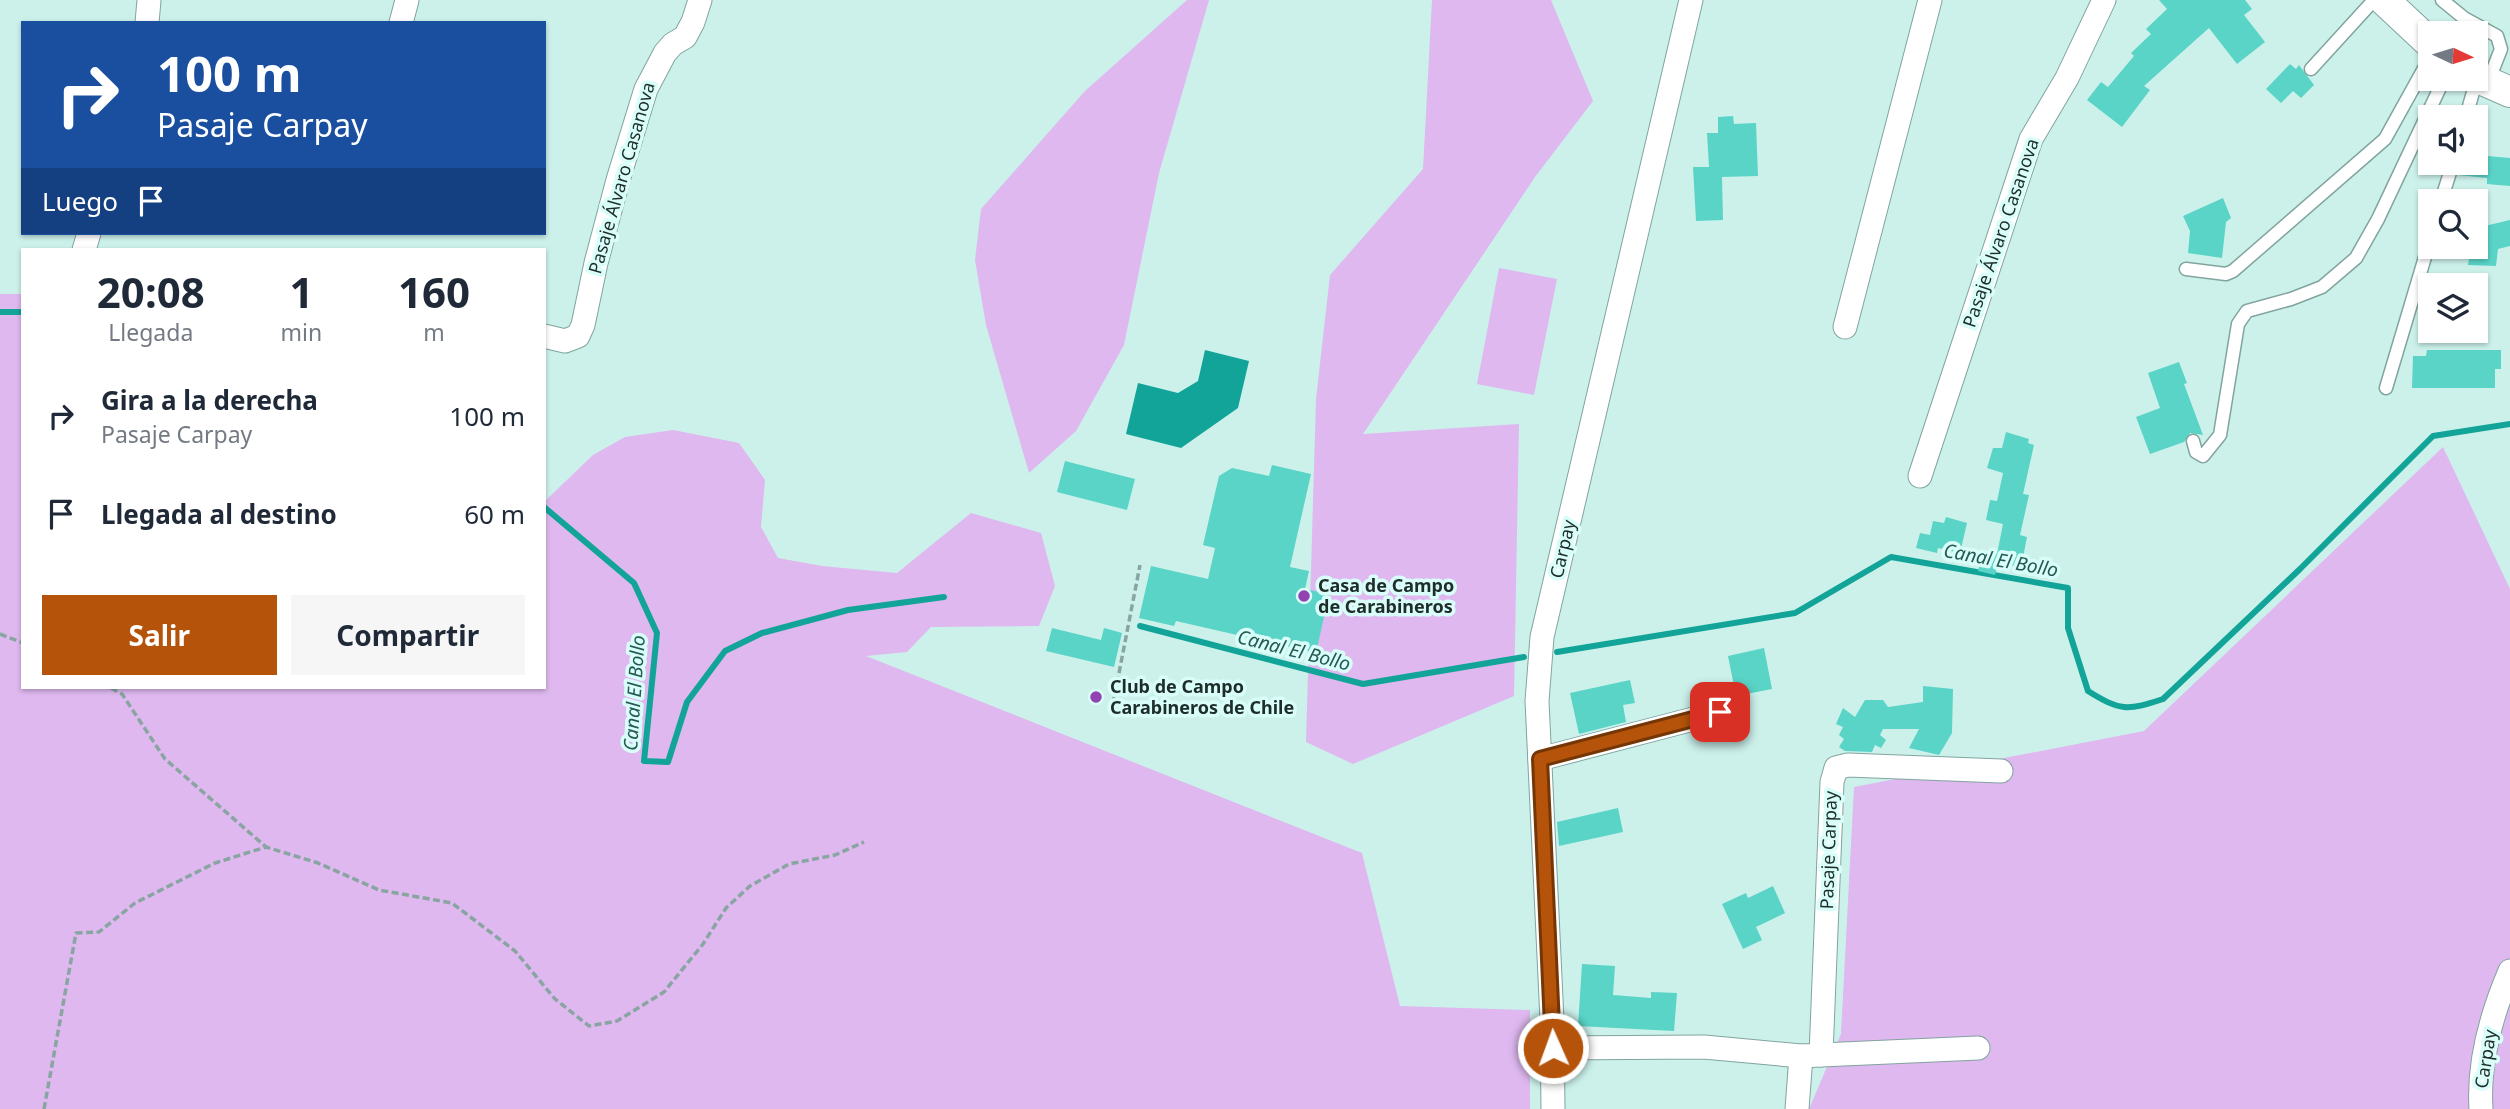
<!DOCTYPE html>
<html lang="es">
<meta charset="utf-8">
<style>
:root{--surface:#fff;--page:#f6f6f7;--text:#1f2937;--muted:#747a83;--accent:#b45309}
body{margin:0;font-family:"Noto Sans",sans-serif;background:var(--page);color:var(--text);height:100vh;display:flex;flex-direction:column;font-size:26px;white-space:nowrap}
*{box-sizing:border-box;margin:0}
p{font-size:23px;color:var(--muted)}
.icon{flex:none;width:38px;height:38px;fill:none;stroke:currentColor;stroke-width:2;stroke-linecap:round;stroke-linejoin:round}
.map{position:relative;flex:1;overflow:hidden}
.side{position:absolute;left:21px;top:248px;width:525px;height:441px;display:flex;flex-direction:column;background:var(--surface);border-radius:0px;box-shadow:0 2px 5px #0004}
.side>*{flex:none}
.guide{position:absolute;left:21px;top:21px;width:525px;height:214px;border-radius:0px;box-shadow:0 2px 5px #0004;background:#1a4fa0;color:#fff;overflow:hidden}
.needle{width:46px;rotate:94deg}
.buttons{position:absolute;left:2418px;top:21px;display:grid;gap:14px}
.buttons a{display:grid;place-items:center;width:70px;height:70px;border-radius:0px;background:var(--surface);box-shadow:0 2px 5px #0004;font-size:35px}
.pin{position:absolute;display:grid;place-items:center;width:60px;height:60px;color:#fff;margin:-30px;border-radius:14px;box-shadow:0 4px 10px #0006}
.me{position:absolute;width:77px;margin:-38px;rotate:358deg;stroke-linejoin:round;filter:drop-shadow(0 0 5px #0008)}
.turn{display:flex;align-items:center;gap:24px;height:147px;padding:0 21px;font-size:32px}
.turn .icon{width:91px;height:91px;stroke-width:2.5}
.turn b{display:block;font-size:49px;line-height:60px}
.then{display:flex;align-items:center;height:66px;padding:0 21px;background:#0003;gap:14px;font-size:26px}
.eta{display:flex;justify-content:space-evenly;align-items:center;height:119px;text-align:center}
.eta b{font-size:42px;font-weight:700;line-height:49px}
.cta{display:flex;gap:14px;margin-top:auto;padding:14px 21px}
.cta a{flex:1;height:80px;border-radius:0px;background:var(--accent);color:#fff;font-size:28px;font-weight:700;line-height:80px;text-align:center}
.cta a+a{background:var(--page);color:var(--text)}
ul{padding:0;list-style:none}
li{display:flex;align-items:center;gap:21px;height:98px;padding:0 21px}
li div{flex:1}
li b{display:block;font-size:26px}
li em{font-style:normal}
.map>svg:first-child{display:block}
.green{fill:#deb8ef}
.water{fill:#12a498}
.lines{fill:none;stroke-linecap:round;stroke-linejoin:round}
.stream{stroke:#12a498;stroke-width:6}
.building{fill:#59d4c7}
.service-casing{stroke:#81a49f;stroke-width:15}
.minor-casing{stroke:#81a49f;stroke-width:25}
.tertiary-casing{stroke:#81a49f;stroke-width:32}
.path{stroke:#89a5a1;stroke-width:3.5;stroke-dasharray:7 3.5;stroke-linecap:butt}
.service{stroke:#fff;stroke-width:12}
.minor{stroke:#fff;stroke-width:23}
.tertiary{stroke:#fff;stroke-width:30}
.route-casing{stroke:#753606;stroke-width:18}
.route{stroke:#b45309;stroke-width:12}
.poi-dot{fill:#9242b1;stroke:#d9fef9;stroke-width:2.5}
.labels{text-anchor:middle;stroke-width:7;stroke-linejoin:round;paint-order:stroke}
.street-label{font-size:18px;fill:#1e2c2a;stroke:#d9fef9}
.poi-label{font-size:18px;font-weight:bold;fill:#1e2c2a;stroke:#d9fef9;text-anchor:start}
.water-label{font-size:19px;font-style:italic;fill:#255953;stroke:#d9fef9}
</style>
<div class="map">
<svg width="2510" height="1109" viewBox="0 0 2510 1109">
<rect width="100%" height="100%" fill="#ccf1eb"/>
<g class="green">
<polygon points="1187,0 1209,0 1159,173 1124,345 1076,431 1029,473 986,325 975,260 981,209 1085,91"/>
<polygon points="1432,0 1551,0 1593,101 1535,177 1363,434 1519,424 1514,696 1353,764 1306,742 1316,399 1330,275 1423,169"/>
<polygon points="1499,268 1557,279 1534,395 1477,384"/>
<polygon points="0,294 23,294 23,688 544,688 544,502 593,455 625,437 673,430 739,443 765,480 761,527 778,558 822,566 897,573 971,513 1041,533 1055,586 1039,626 931,627 907,652 866,656 1362,853 1400,1006 1530,1010 1530,1109 0,1109"/>
<polygon points="2443,447 2510,589 2510,1109 1809,1109 1841,1034 1854,787 2144,731"/>
</g>
<polygon class="water" points="1205,350 1249,361 1238,408 1181,448 1126,434 1138,383 1178,393 1198,381"/>
<g class="lines">
<g class="stream">
<polyline points="0,312 23,312"/>
<polyline points="544,507 634,583 657,633 644,761 668,762 687,702 725,651 762,633 848,610 944,597"/>
<polyline points="1140,626 1363,684 1524,657"/>
<path d="M1557 652 1795 613 1891 557 2068 588V628L2088 691C2120 711 2127 711 2163 699L2300 569 2433 436 2510 424"/>
</g>
</g>
<g class="building">
<polygon points="2159,0 2245,0 2252,9 2244,15 2265,42 2237,64 2209,28 2144,86 2150,90 2122,127 2087,100 2101,82 2108,87 2134,56 2131,53 2151,34 2146,29 2167,9"/>
<polygon points="2290,64 2296,69 2299,65 2314,85 2301,98 2293,91 2281,103 2266,89"/>
<polygon points="1733,116 1734,124 1756,123 1758,176 1722,177 1723,220 1696,221 1693,167 1709,167 1707,133 1718,133 1718,117"/>
<polygon points="2476,155 2510,158 2510,186 2487,184 2487,178 2458,175 2462,163 2476,163"/>
<polygon points="2223,198 2231,218 2226,222 2222,258 2188,253 2190,231 2183,216"/>
<polygon points="2510,220 2510,246 2498,249 2496,266 2468,265 2471,247 2476,247 2476,228"/>
<polygon points="2427,350 2501,350 2501,369 2495,369 2495,388 2412,388 2413,356 2426,356"/>
<polygon points="2179,362 2187,383 2184,384 2203,435 2190,433 2184,442 2150,454 2136,417 2160,408 2148,373"/>
<polygon points="2006,432 2029,439 2028,443 2034,445 2023,494 2029,495 2020,535 2027,537 2021,568 1998,563 1995,575 1978,571 1983,551 1997,554 2003,524 1986,520 1990,500 1997,501 2003,473 1987,468 1993,448 2002,448"/>
<polygon points="1065,461 1135,479 1127,510 1057,492"/>
<polygon points="1272,465 1311,474 1290,567 1309,571 1305,589 1329,594 1316,653 1176,621 1174,626 1139,618 1151,566 1208,579 1215,548 1203,545 1219,476 1232,468 1269,476"/>
<polygon points="1946,517 1967,523 1960,553 1938,548 1937,553 1916,548 1920,533 1930,535 1933,521 1944,523"/>
<polygon points="1052,628 1101,640 1104,628 1122,633 1114,667 1046,651"/>
<polygon points="1764,648 1772,689 1736,696 1728,656"/>
<polygon points="1630,680 1635,703 1623,705 1626,722 1579,734 1570,693"/>
<polygon points="1923,686 1953,689 1952,733 1939,755 1909,748 1919,729 1883,729 1880,735 1886,740 1881,748 1875,745 1872,752 1845,751 1839,747 1844,739 1839,735 1843,727 1836,724 1843,708 1855,717 1865,700 1883,700 1888,707 1923,702"/>
<polygon points="1618,808 1623,832 1559,846 1557,822"/>
<polygon points="1773,886 1785,913 1756,927 1762,940 1743,949 1722,904 1746,893 1748,898"/>
<polygon points="1582,964 1615,966 1613,995 1651,998 1651,992 1677,993 1674,1031 1578,1026"/>
</g>
<g class="lines">
<defs>
<g id="service">
<polyline points="2442,0 2464,18 2497,36 2501,49 2488,82"/>
<polyline points="2311,69 2374,0"/>
<polyline points="2466,117 2477,78"/>
<polyline points="2441,201 2453,163"/>
<polyline points="2186,269 2226,274 2233,271 2385,139 2431,56"/>
<polyline points="2386,388 2431,237"/>
<polyline points="2193,441 2196,452 2203,456 2220,435 2238,324 2247,311 2291,299 2322,287 2356,258 2378,219 2444,79"/>
</g>
<g id="minor">
<polyline points="147,23 149,0"/>
<polyline points="401,23 407,0"/>
<polyline points="84,250 89,233"/>
<polyline points="1845,327 1930,0"/>
<polyline points="544,336 565,341 578,336 583,325 596,263 618,180 646,89 665,53 673,44 685,37 693,22 700,0"/>
<polyline points="1920,476 2031,139 2067,78 2104,0"/>
<polyline points="1540,759 1720,712"/>
<polyline points="1553,1048 1704,1047 1801,1056 1821,1055 1832,782 1836,768 1848,765 2001,771"/>
<polyline points="1821,1055 1978,1048"/>
<polyline points="1553,1109 1552,1020 1537,701 1542,637 1691,0"/>
<polyline points="1797,1109 1801,1056"/>
<path d="M2481 1109C2478 1063 2492 1013 2510 971"/>
</g>
<g id="tertiary">
<polyline points="2384,0 2431,44"/>
<polyline points="2476,77 2510,92"/>
</g>
</defs>
<use href="#service" class="service-casing"/>
<use href="#minor" class="minor-casing"/>
<use href="#tertiary" class="tertiary-casing"/>
<g class="path">
<polyline points="0,634 23,643"/>
<polyline points="111,688 122,694 165,759 266,847"/>
<polyline points="1113,704 1140,565"/>
<polyline points="44,1109 76,933 99,932 135,903 215,863 266,847 318,863 379,890 452,903 515,951 555,999 589,1026 617,1021 664,992 703,944 726,908 750,886 789,864 835,855 864,842"/>
</g>
<use href="#service" class="service"/>
<use href="#minor" class="minor"/>
<use href="#tertiary" class="tertiary"/>
</g>
<g class="lines">
<defs>
<polyline id="route" points="1553,1048 1540,759 1720,712"/>
</defs>
<use href="#route" class="route-casing"/>
<use href="#route" class="route"/>
</g>
<g class="poi-dot">
<circle cx="1304" cy="596" r="7"/>
<circle cx="1096" cy="697" r="7"/>
</g>
<g class="labels">
<g class="street-label">
<text transform="translate(622 178) rotate(-74)" y="6">Pasaje Álvaro Casanova</text>
<text transform="translate(2001 233) rotate(-71)" y="6">Pasaje Álvaro Casanova</text>
<text transform="translate(1563 549) rotate(-77)" y="6">Carpay</text>
<text transform="translate(1829 850) rotate(-88)" y="6">Pasaje Carpay</text>
<text transform="translate(2486 1059) rotate(-81)" y="6">Carpay</text>
</g>
<g class="poi-label">
<text x="1318" y="592">Casa de Campo<tspan x="1318" dy="21">de Carabineros</tspan></text>
<text x="1110" y="693">Club de Campo<tspan x="1110" dy="21">Carabineros de Chile</tspan></text>
</g>
<g class="water-label">
<text transform="translate(2001 560) rotate(10)" y="7">Canal El Bollo</text>
<text transform="translate(1294 650) rotate(14)" y="7">Canal El Bollo</text>
<text transform="translate(634 693) rotate(-86)" y="7">Canal El Bollo</text>
</g>
</g>
</svg>
<div class="buttons">
<a><svg class="needle" viewBox="-14 -14 28 28"><path d="M0-13l5 13h-10z" fill="#e53935"/><path d="M0 13l5-13h-10z" fill="#747a83"/></svg></a>
<a><svg class="icon" aria-label="sound" viewBox="0 0 24 24"><path d="M4 9h4l5-4v14l-5-4H4zM17 9q2 3 0 6"/></svg></a>
<a><svg class="icon" aria-label="search" viewBox="0 0 24 24"><circle cx="10" cy="10" r="6"/><path d="M15 15l6 6"/></svg></a>
<a><svg class="icon" aria-label="layers" viewBox="0 0 24 24"><path d="M12 4l9 5-9 5-9-5zM3 14l9 5 9-5"/></svg></a>
</div>
<div class="pin" style="left:1720px;top:712px;background:#d93025"><svg class="icon" aria-label="arrive" viewBox="0 0 24 24"><path d="M6 21V4h12l-3 4 3 4H6"/></svg></div>
<svg class="me" style="left:1553px;top:1048px" viewBox="-20 -20 40 40"><circle r="17" fill="#b45309" stroke="#fff" stroke-width="3"/><path d="M0-11L8 9 0 5-8 9z" fill="#fff"/></svg>
<div class="guide">
<div class="turn"><svg class="icon" aria-label="right" viewBox="0 0 24 24"><path d="M7 20v-9h11M14 6l5 5-5 5"/></svg><div><b>100 m</b>Pasaje Carpay</div></div>
<div class="then">Luego<svg class="icon" aria-label="arrive" viewBox="0 0 24 24"><path d="M6 21V4h12l-3 4 3 4H6"/></svg></div>
</div>
<section class="side">
<div class="eta">
<div><b>20:08</b><p>Llegada</p></div>
<div><b>1</b><p>min</p></div>
<div><b>160</b><p>m</p></div>
</div>
<ul>
<li><svg class="icon" aria-label="right" viewBox="0 0 24 24"><path d="M7 20v-9h11M14 6l5 5-5 5"/></svg><div><b>Gira a la derecha</b><p>Pasaje Carpay</p></div><em>100 m</em></li>
<li><svg class="icon" aria-label="arrive" viewBox="0 0 24 24"><path d="M6 21V4h12l-3 4 3 4H6"/></svg><div><b>Llegada al destino</b></div><em>60 m</em></li>
</ul>
<div class="cta"><a>Salir</a><a>Compartir</a></div>
</section>
</div>
